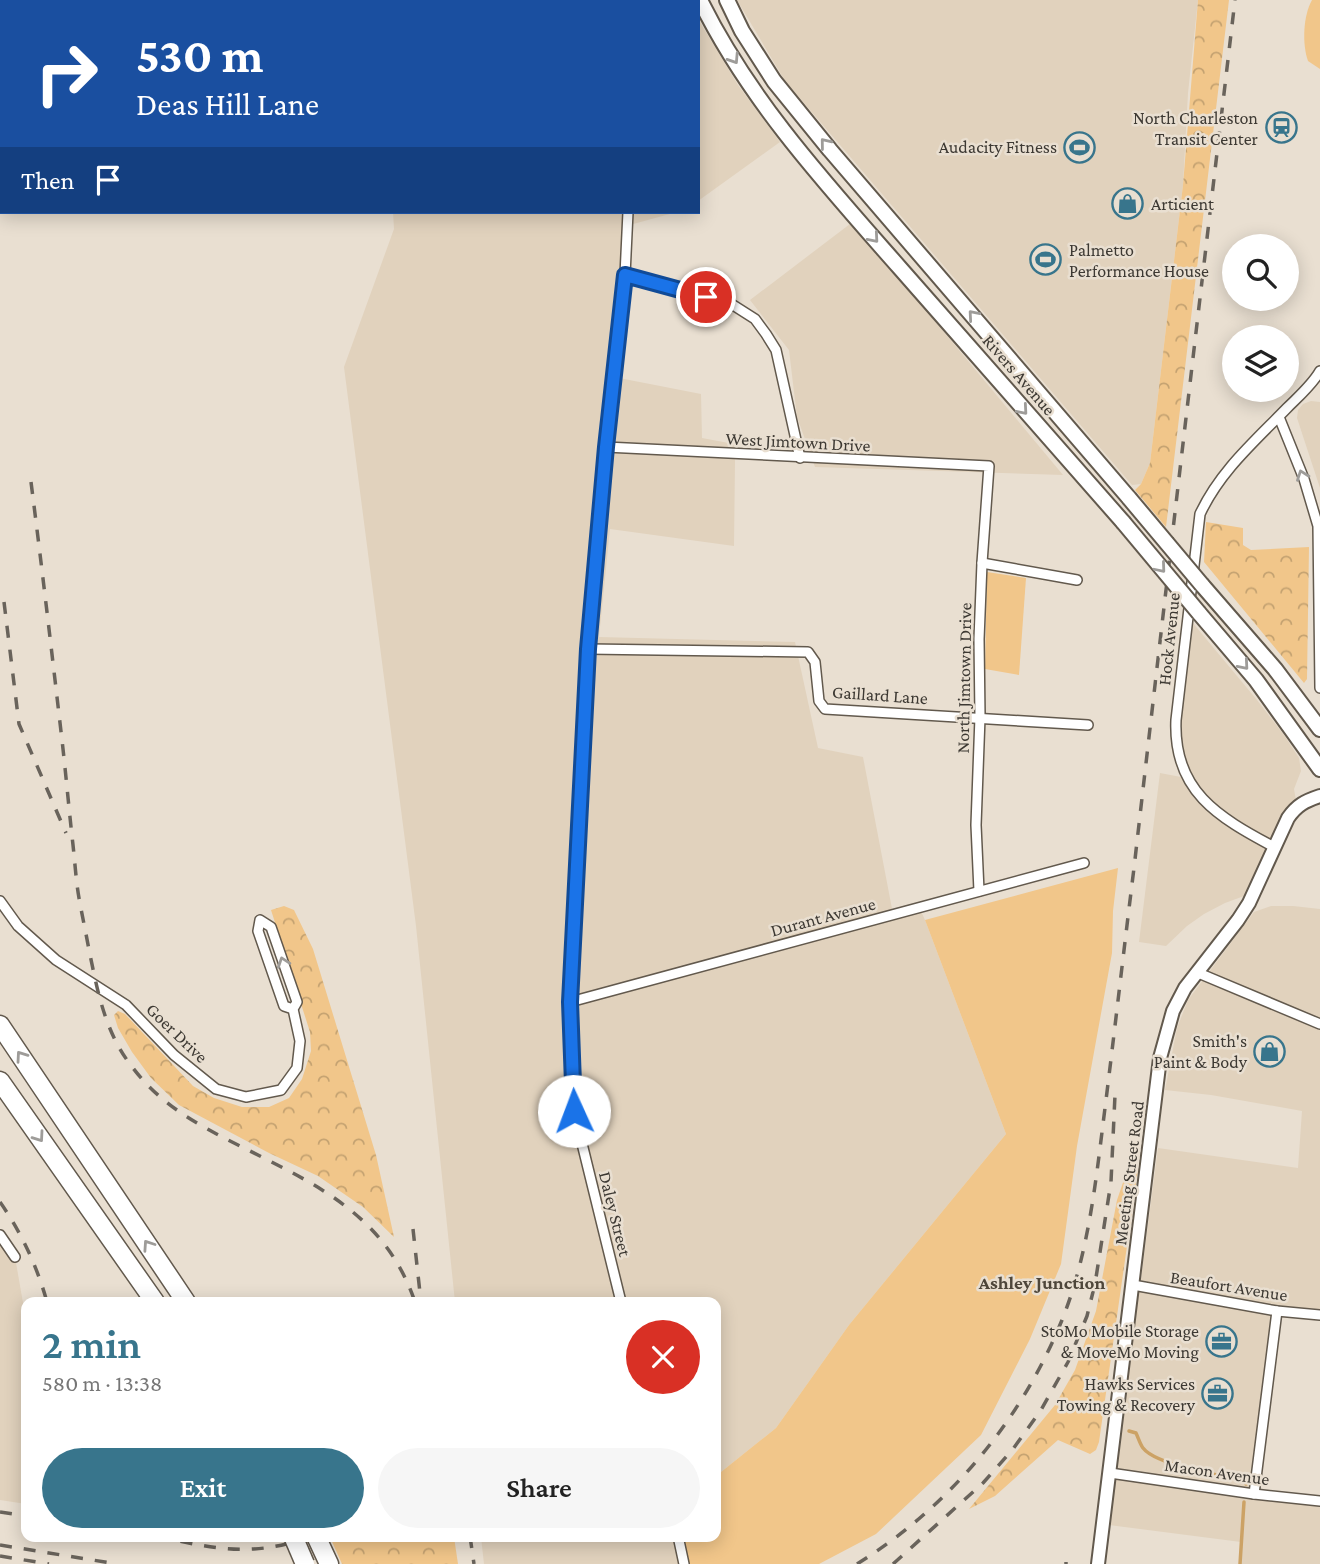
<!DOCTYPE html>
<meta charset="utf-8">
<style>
:root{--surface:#fff;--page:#f6f6f6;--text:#222;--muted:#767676;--accent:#38758c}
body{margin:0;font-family:"Crimson Pro",serif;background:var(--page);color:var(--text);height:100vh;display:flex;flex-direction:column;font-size:26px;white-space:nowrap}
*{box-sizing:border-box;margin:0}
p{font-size:23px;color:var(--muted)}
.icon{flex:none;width:38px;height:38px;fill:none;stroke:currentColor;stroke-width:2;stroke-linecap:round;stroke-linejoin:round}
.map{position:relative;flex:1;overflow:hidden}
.drawer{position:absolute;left:21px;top:1297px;width:700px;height:245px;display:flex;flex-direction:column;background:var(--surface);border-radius:14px;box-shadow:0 4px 18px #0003}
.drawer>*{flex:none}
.hud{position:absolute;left:0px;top:0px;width:700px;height:214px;box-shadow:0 4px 18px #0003;background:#1a4fa0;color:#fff;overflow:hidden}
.tools{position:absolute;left:1222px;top:234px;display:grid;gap:14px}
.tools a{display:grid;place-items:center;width:77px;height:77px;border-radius:50%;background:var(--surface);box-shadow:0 4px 18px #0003;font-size:35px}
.pin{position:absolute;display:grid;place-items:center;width:60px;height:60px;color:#fff;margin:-30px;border:4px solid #fff;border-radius:50%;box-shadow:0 2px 7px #0007}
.me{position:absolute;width:77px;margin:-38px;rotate:358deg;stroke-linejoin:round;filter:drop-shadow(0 0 5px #0008)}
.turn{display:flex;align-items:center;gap:24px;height:147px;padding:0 21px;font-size:32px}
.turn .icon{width:91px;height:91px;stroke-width:2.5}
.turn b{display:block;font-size:49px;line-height:60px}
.then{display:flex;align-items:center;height:66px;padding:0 21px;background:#0003;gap:14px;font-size:26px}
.round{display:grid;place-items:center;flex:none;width:74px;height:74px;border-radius:37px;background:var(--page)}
.overview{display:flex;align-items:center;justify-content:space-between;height:119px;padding:0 21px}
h1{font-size:42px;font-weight:600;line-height:52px;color:var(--accent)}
.primary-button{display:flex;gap:14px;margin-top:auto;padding:14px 21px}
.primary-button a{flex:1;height:80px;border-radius:42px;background:var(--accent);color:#fff;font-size:28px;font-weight:600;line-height:80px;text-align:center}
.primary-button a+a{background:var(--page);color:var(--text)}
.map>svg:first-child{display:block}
.built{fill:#e1d2bd}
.green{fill:#f1c68a}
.forest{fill:url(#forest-crowns)}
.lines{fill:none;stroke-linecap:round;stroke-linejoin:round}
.stream{stroke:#cca265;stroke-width:3.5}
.street-casing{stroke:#62594d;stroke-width:12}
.secondary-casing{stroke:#62594d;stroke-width:16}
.primary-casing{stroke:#62594d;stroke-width:18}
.highway-casing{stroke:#62594d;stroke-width:21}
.street{stroke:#fff;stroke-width:9}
.secondary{stroke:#fff;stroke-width:12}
.primary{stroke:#fff;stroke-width:14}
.highway{stroke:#fff;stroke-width:18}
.rail{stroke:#69635b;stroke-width:3.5;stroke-dasharray:12 12;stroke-linecap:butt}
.primary-bridge-casing{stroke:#62594d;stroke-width:18;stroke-linecap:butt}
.highway-bridge-casing{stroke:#62594d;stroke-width:21;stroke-linecap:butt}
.primary-bridge{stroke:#fff;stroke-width:14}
.highway-bridge{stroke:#fff;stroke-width:18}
.oneway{stroke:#9e9c99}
.route-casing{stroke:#114b97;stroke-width:18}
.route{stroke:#1a73e8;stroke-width:12}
.labels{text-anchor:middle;stroke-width:5;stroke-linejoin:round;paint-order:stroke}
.poi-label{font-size:18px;fill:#3d3933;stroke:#e9dfd1;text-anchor:end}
.street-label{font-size:18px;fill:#3d3933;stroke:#e9dfd1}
.neighbourhood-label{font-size:19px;font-weight:bold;fill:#4e463a;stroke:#e9dfd1}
</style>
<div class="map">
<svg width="1320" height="1564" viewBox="0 0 1320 1564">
<defs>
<pattern id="forest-crowns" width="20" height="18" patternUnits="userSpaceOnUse" patternTransform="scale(1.75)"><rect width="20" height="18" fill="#f1c68a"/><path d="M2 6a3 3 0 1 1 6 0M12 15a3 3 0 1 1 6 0" fill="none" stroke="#c4a271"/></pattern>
</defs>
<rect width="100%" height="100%" fill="#e9dfd1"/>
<g class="built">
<polygon points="370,0 689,0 690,2 370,2"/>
<polygon points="737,0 1198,0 1188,93 1183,185 1150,463 1141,484 1132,485 785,81"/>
<polygon points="698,19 738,85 780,142 698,201"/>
<polygon points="393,212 677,212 626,226 614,377 701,394 702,438 734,444 735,462 734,546 610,529 599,637 795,642 818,748 863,757 893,914 919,907 925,920 1006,1134 849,1325 776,1428 716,1476 716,1302 455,1302 416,926 344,367 394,229"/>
<polygon points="850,224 929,314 1063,475 815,467 797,417 789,350 750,300"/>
<polygon points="1311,401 1320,402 1320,488 1297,418 1298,410 1303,404"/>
<polygon points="1187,616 1257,700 1284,735 1299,758 1301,771 1294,789 1297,806 1255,892 1225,903 1204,914 1187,926 1166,946 1139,942 1160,773 1186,778 1177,755"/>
<polygon points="1271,906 1293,906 1320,909 1320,1315 1277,1311 1254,1494 1320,1501 1320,1564 1240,1564 1241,1542 1109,1525 1133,1285 1140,1286 1158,1148 1298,1168 1302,1111 1211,1095 1165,1090 1177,1028 1188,1000 1254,912"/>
<polygon points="0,1235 15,1257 26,1320 26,1504 0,1500"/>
<polygon points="481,1537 677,1537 684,1564 484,1564"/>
</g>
<g class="green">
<path d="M1312 0H1320V69L1308 61C1302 44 1303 16 1312 0Z"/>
<polygon points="987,572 1026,578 1019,675 985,669"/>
<polygon points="1118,868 1113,911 1112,953 1077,1146 1061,1264 1030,1339 981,1435 876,1534 819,1564 684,1564 677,1537 716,1536 716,1476 776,1428 849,1325 1006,1134 925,920"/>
</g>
<g class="forest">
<polygon points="1198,0 1229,0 1166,527 1135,490 1141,484 1150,463 1183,185"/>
<polygon points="1206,522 1243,528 1243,545 1251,550 1309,547 1307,679 1304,683 1204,562"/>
<polygon points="284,906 294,910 313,949 376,1155 394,1237 363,1207 318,1176 269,1153 179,1105 151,1078 132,1052 118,1028 114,1015 118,1011 125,1014 193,1086 214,1098 242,1107 269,1107 289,1098 302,1079 311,1051 310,1032 271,910"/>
<polygon points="1128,1168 1138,1169 1099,1442 1096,1450 1090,1454 1058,1440 995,1496 969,1509 1055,1405 1075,1370 1096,1311 1117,1200"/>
<polygon points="330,1537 454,1537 458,1564 342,1564"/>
</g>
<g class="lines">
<g class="stream">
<path d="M1129 1431 1136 1433C1138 1437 1140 1444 1143 1448 1156 1465 1224 1477 1247 1480L1246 1484"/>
<polyline points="1240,1564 1244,1502"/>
</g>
<defs>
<g id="street">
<polyline points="644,2 644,0"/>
<polyline points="625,275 733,305 755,319 766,334 776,350 800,458"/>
<polyline points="1279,417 1304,479 1318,526 1320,688"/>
<polyline points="606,447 989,466 982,563 979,639 980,717 976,825 979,891"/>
<polyline points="982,563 1077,580"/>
<polyline points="588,649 808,652 815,662 819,701 825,709 1088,725"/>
<path d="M1274 847C1218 817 1173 791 1176 720L1200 514C1220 471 1255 441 1287 408 1299 396 1312 385 1320 371"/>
<polyline points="0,901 18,926 56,960 126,1005 174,1055 216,1089 246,1097 281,1090 297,1068 300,1041 293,1009 297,1002 271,927 260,920 258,931 284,1006 293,1009"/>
<polyline points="1196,972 1320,1024"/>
<polyline points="570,1002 1084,863"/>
<polyline points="0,1235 15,1257"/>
<polyline points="1133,1285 1277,1311 1320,1315"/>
<polyline points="621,1302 574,1111 570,1002 588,649 606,447 625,275 628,212"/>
<polyline points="1110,1473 1254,1494 1320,1501"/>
<polyline points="1254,1494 1277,1311"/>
<polyline points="678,1536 684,1564"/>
</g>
<path id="secondary" d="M1098 1564 1160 1058 1173 1011 1185 988 1238 920 1249 903 1288 818C1297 805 1305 801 1320 796"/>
<g id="primary">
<path d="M700 0C749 100 826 184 899 267 973 352 1048 437 1123 522"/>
<polyline points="727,0 742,31 774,81 830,150 1129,498"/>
<polyline points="1202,585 1275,669 1320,729"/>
<polyline points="1199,613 1256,680 1320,769"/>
</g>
<g id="highway">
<polyline points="0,1025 186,1302"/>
<polyline points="0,1081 155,1302"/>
<polyline points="316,1536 329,1564"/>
</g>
</defs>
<use href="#street" class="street-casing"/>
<use href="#secondary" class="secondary-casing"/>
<use href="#primary" class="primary-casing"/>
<use href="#highway" class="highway-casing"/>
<use href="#street" class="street"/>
<use href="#secondary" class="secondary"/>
<use href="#primary" class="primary"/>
<use href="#highway" class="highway"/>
<g class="rail">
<polyline points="337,0 339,2"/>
<polyline points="382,0 387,2"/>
<path d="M31 482C42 568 52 654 62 740 66 775 69 810 73 845 75 863 76 881 79 898 82 915 86 933 89 950 98 993 105 1033 133 1068 161 1105 198 1125 238 1145 315 1184 385 1214 415 1302"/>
<polyline points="4,602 19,724 66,833"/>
<path d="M0 1202C21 1232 37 1266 47 1302"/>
<polyline points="413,1229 421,1302"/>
<polyline points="0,1512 26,1516"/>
<path d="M157 1536C214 1549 254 1558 311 1536"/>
<polyline points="470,1536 474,1564"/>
<polyline points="0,1545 117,1564"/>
<polyline points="0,1556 49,1564"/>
<path d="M857 1564C949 1507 1021 1421 1062 1320 1089 1253 1096 1179 1105 1108 1115 1028 1124 948 1134 868 1167 579 1201 289 1235 0"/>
<polyline points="893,1564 983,1483 1013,1449 1041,1410 1068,1362 1087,1316 1095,1284 1111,1182 1115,1095"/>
<polyline points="1066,1564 1066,1562"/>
</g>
<defs>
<g id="primary-bridge">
<polyline points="1129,498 1202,585"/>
<polyline points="1123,522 1199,613"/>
</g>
<polyline id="highway-bridge" points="293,1536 305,1564"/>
</defs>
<use href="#primary-bridge" class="primary-bridge-casing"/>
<use href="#highway-bridge" class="highway-bridge-casing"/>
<use href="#primary-bridge" class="primary-bridge"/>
<use href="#highway-bridge" class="highway-bridge"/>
</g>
<defs><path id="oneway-chevron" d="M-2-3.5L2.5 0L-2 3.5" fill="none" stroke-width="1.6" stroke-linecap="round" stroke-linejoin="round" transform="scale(1.75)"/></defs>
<g class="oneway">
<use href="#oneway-chevron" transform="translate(734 59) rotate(57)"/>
<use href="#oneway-chevron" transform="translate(825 143) rotate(-129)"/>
<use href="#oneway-chevron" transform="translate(874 238) rotate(49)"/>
<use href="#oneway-chevron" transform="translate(973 315) rotate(-131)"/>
<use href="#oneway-chevron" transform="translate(1023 410) rotate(49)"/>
<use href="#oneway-chevron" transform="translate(1302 475) rotate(-110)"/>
<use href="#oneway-chevron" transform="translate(1161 568) rotate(50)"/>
<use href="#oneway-chevron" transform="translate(1244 665) rotate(49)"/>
<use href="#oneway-chevron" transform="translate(283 962) rotate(-109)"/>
<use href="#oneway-chevron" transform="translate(21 1056) rotate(-125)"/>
<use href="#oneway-chevron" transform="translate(39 1137) rotate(55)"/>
<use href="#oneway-chevron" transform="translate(148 1245) rotate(-124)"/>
</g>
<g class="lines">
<defs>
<polyline id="route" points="574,1111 570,1002 588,649 606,447 625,275 706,297"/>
</defs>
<use href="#route" class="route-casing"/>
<use href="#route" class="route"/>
</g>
<defs>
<symbol id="station-ring" viewBox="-11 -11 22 22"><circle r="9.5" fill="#e9dfd1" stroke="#38758c" stroke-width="1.5"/><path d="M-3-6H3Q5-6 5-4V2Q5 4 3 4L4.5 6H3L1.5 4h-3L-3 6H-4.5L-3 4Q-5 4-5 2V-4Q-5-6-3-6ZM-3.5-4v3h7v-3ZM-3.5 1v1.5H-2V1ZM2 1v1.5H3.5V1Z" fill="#38758c"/></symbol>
<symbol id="stadium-ring" viewBox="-11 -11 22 22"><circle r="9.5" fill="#e9dfd1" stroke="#38758c" stroke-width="1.5"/><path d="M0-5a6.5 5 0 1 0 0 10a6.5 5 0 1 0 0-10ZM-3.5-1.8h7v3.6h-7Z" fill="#38758c"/></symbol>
<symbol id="shop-ring" viewBox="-11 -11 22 22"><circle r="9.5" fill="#e9dfd1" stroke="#38758c" stroke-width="1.5"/><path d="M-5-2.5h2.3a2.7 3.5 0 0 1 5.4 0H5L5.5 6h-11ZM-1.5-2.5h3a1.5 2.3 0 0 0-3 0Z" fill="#38758c"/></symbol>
<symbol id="office-ring" viewBox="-11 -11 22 22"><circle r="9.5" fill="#e9dfd1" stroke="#38758c" stroke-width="1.5"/><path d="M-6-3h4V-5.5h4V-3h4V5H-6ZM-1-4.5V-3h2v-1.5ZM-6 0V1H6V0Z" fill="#38758c"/></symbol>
</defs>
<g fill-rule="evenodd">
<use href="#station-ring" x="1264" y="110" width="35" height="35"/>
<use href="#stadium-ring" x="1062" y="130" width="35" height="35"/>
<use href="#shop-ring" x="1110" y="186" width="35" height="35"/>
<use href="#stadium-ring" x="1028" y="242" width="35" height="35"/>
<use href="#shop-ring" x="1252" y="1034" width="35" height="35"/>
<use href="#office-ring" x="1204" y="1324" width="35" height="35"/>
<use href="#office-ring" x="1200" y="1376" width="35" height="35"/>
</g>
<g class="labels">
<g class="poi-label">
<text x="1258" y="124">North Charleston<tspan x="1258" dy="21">Transit Center</tspan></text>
<text x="1057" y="153">Audacity Fitness</text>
<text x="1151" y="210" text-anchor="start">Articient</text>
<text x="1069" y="256" text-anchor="start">Palmetto<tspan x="1069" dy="21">Performance House</tspan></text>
<text x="1247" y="1047">Smith's<tspan x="1247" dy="21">Paint &amp; Body</tspan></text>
<text x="1199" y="1337">StoMo Mobile Storage<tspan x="1199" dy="21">&amp; MoveMo Moving</tspan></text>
<text x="1195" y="1390">Hawks Services<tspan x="1195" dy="21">Towing &amp; Recovery</tspan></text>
</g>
<g class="street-label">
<text transform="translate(1019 375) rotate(49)" y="6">Rivers Avenue</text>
<text transform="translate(798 442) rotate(3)" y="6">West Jimtown Drive</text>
<text transform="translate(1169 639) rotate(-84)" y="6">Hock Avenue</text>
<text transform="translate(964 678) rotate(-89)" y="6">North Jimtown Drive</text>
<text transform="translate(880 695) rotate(4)" y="6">Gaillard Lane</text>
<text transform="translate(823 917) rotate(-15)" y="6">Durant Avenue</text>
<text transform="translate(177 1033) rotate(44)" y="6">Goer Drive</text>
<text transform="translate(1129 1173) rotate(-83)" y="6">Meeting Street Road</text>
<text transform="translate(615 1214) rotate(76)" y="6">Daley Street</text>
<text transform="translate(1229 1286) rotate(9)" y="6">Beaufort Avenue</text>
<text transform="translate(1217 1472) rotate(8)" y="6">Macon Avenue</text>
</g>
<g class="neighbourhood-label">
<text x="1042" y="1289">Ashley Junction</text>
</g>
</g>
</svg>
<div class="tools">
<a><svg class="icon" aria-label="search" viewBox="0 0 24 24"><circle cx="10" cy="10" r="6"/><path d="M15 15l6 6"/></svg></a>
<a><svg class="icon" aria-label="layers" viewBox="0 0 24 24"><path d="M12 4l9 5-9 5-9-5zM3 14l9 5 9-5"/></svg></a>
</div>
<div class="pin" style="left:706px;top:297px;background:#d93025"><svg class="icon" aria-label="arrive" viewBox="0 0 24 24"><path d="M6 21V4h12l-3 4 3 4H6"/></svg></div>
<svg class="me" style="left:574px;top:1111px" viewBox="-20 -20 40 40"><circle r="19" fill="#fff"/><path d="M0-13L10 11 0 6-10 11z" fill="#1a73e8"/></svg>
<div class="hud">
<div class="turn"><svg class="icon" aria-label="right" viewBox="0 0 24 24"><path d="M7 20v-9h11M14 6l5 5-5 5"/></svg><div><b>530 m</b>Deas Hill Lane</div></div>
<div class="then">Then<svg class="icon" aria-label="arrive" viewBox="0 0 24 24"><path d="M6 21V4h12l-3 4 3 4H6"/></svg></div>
</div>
<section class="drawer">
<div class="overview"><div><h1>2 min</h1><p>580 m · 13:38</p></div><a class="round" style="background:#d93025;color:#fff"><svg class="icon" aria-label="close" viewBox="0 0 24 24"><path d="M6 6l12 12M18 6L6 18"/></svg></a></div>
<div class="primary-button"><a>Exit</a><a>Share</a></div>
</section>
</div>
